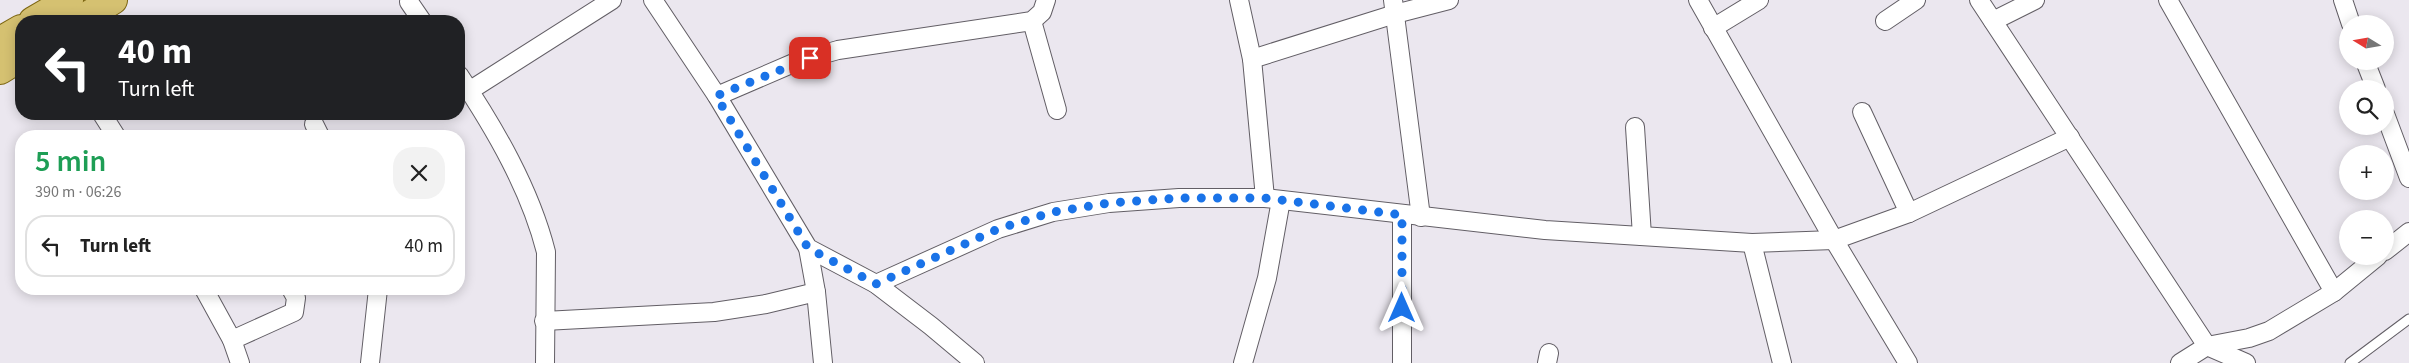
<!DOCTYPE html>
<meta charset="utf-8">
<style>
:root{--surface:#fff;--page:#f2f2f2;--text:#222;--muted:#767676;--line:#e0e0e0}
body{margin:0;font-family:"Source Sans 3",sans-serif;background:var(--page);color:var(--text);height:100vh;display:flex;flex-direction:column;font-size:19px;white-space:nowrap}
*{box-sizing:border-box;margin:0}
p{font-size:16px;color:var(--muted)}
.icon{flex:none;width:28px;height:28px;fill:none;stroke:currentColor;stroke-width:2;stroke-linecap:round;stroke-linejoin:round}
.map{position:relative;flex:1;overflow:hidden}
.drawer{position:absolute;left:15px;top:130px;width:450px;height:165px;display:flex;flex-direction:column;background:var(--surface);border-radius:20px;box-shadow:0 2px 12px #0003}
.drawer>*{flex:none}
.hud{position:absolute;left:15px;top:15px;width:450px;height:105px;border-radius:20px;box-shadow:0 2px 12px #0003;background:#202124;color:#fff;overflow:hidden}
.needle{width:32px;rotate:281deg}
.buttons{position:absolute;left:2339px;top:15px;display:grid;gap:10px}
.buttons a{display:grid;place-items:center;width:55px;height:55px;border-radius:50%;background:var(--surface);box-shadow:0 2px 12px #0003;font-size:25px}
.pin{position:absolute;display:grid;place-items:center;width:42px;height:42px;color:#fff;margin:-21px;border-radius:10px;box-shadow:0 2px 8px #0006}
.me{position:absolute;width:55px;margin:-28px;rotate:0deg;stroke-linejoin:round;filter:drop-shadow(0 0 4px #0008)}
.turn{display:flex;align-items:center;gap:18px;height:105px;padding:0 20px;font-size:22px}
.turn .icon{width:65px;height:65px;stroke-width:2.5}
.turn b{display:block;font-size:35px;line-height:42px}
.round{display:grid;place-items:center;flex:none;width:52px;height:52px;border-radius:20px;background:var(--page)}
.overview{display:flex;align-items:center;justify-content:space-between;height:85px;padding:0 20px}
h1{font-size:30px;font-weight:600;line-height:38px;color:#1e9e55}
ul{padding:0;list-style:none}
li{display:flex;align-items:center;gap:15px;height:62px;margin:0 10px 8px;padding:0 10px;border:2px solid var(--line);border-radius:20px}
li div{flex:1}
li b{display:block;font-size:19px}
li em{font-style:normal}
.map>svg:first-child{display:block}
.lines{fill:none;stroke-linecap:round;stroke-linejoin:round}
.lane-casing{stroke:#625e65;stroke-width:11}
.street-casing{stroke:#625e65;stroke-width:20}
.primary-casing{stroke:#7d6611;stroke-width:30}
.lane{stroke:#fff;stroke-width:9}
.street{stroke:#fff;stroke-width:18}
.primary{stroke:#d5c171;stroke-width:28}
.route{stroke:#1a73e8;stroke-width:9;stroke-dasharray:0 16.2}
</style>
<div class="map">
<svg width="2409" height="363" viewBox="0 0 2409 363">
<rect width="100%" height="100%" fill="#ebe7ef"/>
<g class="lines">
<defs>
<polyline id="lane" points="2350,363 2409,319"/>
<g id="street">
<polyline points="653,0 717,96 808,248 876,284 931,326 975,363"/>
<polyline points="1239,0 1252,59 1265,198"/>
<polyline points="1393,0 1421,217"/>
<polyline points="1698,0 1834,240 1908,363"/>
<polyline points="1979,0 2207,346 2246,363"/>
<polyline points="2168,0 2334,292"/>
<polyline points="2343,0 2351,24"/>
<polyline points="409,2 422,21"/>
<polyline points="1032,21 1057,110"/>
<polyline points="1885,21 1916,0"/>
<polyline points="1993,21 2035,0"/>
<polyline points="1713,28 1759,0"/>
<polyline points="1252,59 1395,14 1449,0"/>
<polyline points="2365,61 2376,89"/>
<path d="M459 75C495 129 530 189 546 252L545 363"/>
<polyline points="469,91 612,0"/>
<polyline points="717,96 796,62 838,50 1032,21 1042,12 1046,0"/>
<polyline points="1862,112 1909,213"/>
<polyline points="102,114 116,136"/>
<polyline points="2385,114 2409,178"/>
<polyline points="314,124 320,136"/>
<polyline points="1635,127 1642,236"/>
<polyline points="1752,243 1782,363"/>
<polyline points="808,248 816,292 823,363"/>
<polyline points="2385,251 2409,232"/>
<polyline points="876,284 998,229 1053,212 1109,203 1179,198 1265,198 1545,230 1752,243 1834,240 1909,213 2070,137"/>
<polyline points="204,289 232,340 240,363"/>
<polyline points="544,321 714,312 766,304 816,292"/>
<polyline points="232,340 294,312 296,298 291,289"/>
<polyline points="370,363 378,289"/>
<polyline points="1243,363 1267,278 1281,200"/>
<polyline points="1402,363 1402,215"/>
<polyline points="1547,363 1549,353"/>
<polyline points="2180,363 2207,346 2249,338 2269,331 2334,292 2378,256"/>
</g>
<g id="primary">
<polyline points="33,21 69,0"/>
<polyline points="79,21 113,0"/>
<polyline points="0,41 21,29"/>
<polyline points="0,70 21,57"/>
</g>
</defs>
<use href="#lane" class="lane-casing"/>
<use href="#street" class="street-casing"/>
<use href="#primary" class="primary-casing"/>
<use href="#lane" class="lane"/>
<use href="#street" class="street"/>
<use href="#primary" class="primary"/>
</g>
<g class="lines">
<polyline class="route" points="810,58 716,96 808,248 876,284 998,229 1053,212 1109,203 1179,198 1265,198 1402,215 1402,308"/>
</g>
</svg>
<div class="buttons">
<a><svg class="needle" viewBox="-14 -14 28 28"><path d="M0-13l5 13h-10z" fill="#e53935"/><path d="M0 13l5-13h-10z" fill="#767676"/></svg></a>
<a><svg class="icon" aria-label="search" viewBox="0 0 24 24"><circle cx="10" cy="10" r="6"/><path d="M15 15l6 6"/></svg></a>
<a>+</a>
<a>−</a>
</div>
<div class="pin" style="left:810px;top:58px;background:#d93025"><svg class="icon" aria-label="arrive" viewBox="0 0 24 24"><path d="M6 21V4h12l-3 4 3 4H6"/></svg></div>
<svg class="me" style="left:1402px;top:308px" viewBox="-20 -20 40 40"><path d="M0-17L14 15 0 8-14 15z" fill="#1a73e8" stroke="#fff" stroke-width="4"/></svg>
<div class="hud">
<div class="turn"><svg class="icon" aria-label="left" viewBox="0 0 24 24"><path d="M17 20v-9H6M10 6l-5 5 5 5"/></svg><div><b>40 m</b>Turn left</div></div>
</div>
<section class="drawer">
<div class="overview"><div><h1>5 min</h1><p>390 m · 06:26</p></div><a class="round"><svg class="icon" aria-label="close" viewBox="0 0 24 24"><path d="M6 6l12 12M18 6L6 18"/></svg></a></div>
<ul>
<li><svg class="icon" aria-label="left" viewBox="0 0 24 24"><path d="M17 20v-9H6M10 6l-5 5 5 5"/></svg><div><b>Turn left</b></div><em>40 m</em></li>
</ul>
</section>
</div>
